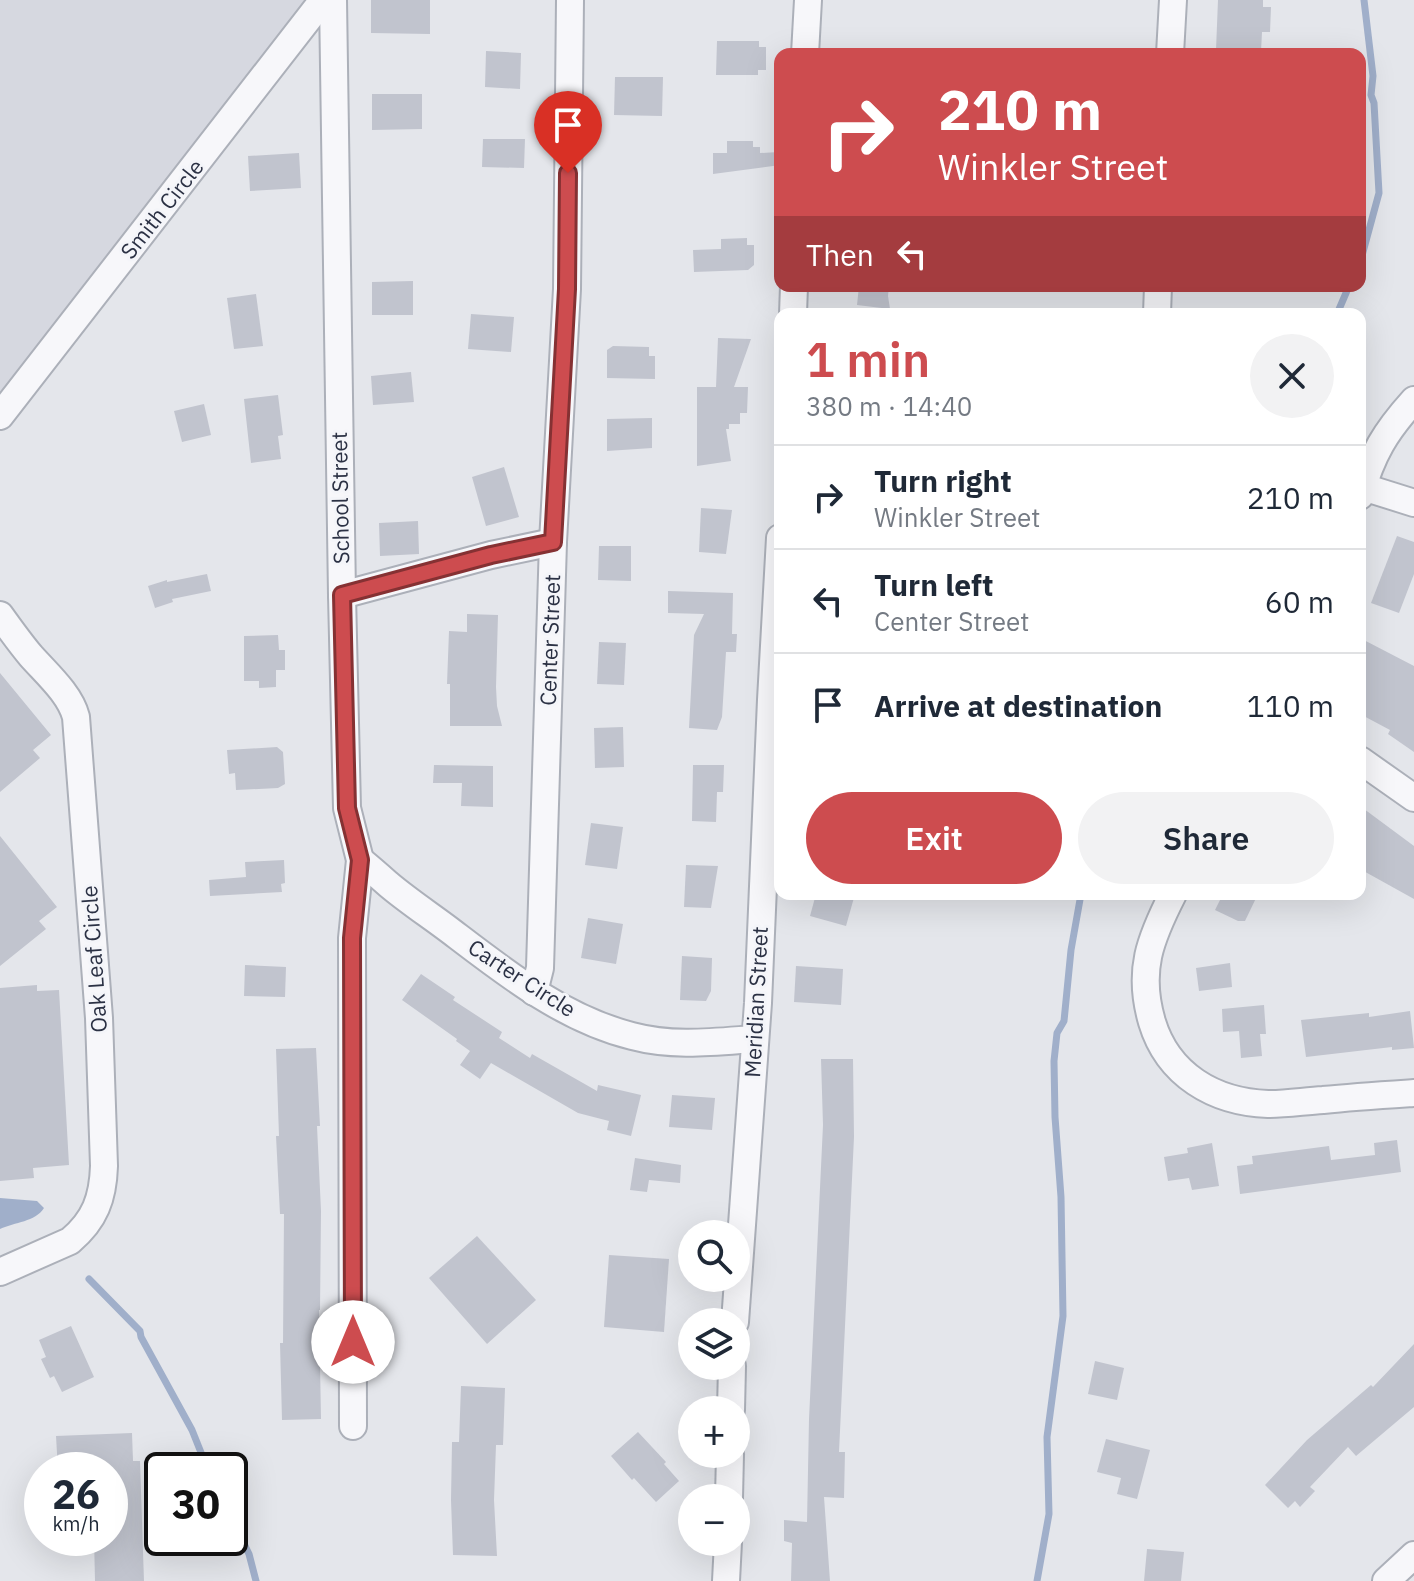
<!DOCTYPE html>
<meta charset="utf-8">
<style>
:root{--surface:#fff;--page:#f2f2f3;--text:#1f2937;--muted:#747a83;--line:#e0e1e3;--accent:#cd4c4f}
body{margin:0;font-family:"IBM Plex Sans",sans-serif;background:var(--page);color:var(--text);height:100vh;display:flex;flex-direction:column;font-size:30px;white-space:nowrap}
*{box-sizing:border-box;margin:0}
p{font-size:26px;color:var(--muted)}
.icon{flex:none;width:44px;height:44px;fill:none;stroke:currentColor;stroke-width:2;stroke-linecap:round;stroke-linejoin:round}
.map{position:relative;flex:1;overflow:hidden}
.sheet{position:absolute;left:774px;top:308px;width:592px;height:592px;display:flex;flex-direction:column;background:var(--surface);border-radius:16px;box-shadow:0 8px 32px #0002}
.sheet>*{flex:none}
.hud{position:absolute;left:774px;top:48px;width:592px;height:244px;border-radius:16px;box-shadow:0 8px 32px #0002;background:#cd4c4f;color:#fff;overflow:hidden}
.tools{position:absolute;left:678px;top:1220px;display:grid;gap:16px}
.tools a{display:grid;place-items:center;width:72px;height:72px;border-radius:50%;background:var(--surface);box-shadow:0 8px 32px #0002;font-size:40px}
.speed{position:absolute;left:24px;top:1452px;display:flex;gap:16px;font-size:40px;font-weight:700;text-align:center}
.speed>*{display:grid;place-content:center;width:104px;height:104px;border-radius:50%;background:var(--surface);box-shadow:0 8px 32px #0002;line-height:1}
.speed small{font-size:20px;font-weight:400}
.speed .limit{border:4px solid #111;border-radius:12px;background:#fff;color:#111}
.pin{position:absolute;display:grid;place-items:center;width:68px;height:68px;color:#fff;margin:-82px -34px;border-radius:50% 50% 50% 0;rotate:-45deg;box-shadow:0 0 8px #0007}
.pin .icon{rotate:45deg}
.me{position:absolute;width:88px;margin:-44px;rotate:0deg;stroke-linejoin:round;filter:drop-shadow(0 0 6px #0008)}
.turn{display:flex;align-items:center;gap:28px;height:168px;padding:0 32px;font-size:36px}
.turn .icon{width:104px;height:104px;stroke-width:2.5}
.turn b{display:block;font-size:56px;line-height:68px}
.then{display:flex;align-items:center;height:76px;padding:0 32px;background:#0003;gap:16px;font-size:30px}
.round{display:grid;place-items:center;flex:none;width:84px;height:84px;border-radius:42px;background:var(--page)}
.overview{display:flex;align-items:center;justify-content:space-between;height:136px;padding:0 32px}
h1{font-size:48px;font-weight:600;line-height:60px;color:var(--accent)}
.button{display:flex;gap:16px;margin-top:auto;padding:16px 32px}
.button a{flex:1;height:92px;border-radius:48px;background:var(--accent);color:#fff;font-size:32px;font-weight:600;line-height:92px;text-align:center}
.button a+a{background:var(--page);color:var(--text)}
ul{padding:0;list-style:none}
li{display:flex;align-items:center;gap:24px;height:104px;padding:0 32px;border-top:2px solid var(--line)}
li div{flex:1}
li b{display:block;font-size:30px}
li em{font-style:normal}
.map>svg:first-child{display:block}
.built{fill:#d6d8e0}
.water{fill:#a0afca}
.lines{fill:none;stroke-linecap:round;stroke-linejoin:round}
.stream{stroke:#a0afca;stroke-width:7}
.building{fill:#c1c4ce}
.minor-casing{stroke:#acb0b9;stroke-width:30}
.minor{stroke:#f7f7fa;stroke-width:26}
.route-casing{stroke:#853133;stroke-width:20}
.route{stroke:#cd4c4f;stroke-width:14}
.labels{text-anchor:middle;stroke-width:6;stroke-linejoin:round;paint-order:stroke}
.street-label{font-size:22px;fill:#2b3144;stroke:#f4f5f9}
</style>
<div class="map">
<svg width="1414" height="1581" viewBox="0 0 1414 1581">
<rect width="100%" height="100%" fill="#e4e6eb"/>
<polygon class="built" points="0,0 319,0 0,411"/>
<path class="water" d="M0 1198 37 1201 44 1208C35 1222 15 1222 0 1229Z"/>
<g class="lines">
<g class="stream">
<polyline points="1360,263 1379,193 1374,103 1371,95 1373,76 1364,0"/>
<polyline points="1337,314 1349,286"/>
<polyline points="89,1279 140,1331 141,1337 192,1430 208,1470"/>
<polyline points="230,1515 249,1554 256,1581"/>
<polyline points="1037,1581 1049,1514 1047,1437 1063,1316 1061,1197 1055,1117 1054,1061 1057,1033 1064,1021 1071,950 1081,894"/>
</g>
</g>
<g class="building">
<polygon points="371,0 430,0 430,34 371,33"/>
<polygon points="1218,0 1263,0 1263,7 1271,7 1270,32 1262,32 1261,52 1216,50"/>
<polygon points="717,41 759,41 759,47 766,47 766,70 758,70 758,75 716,75"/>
<polygon points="486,51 521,53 520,89 485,87"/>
<polygon points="615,77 663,77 662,116 614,115"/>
<polygon points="372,94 422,94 422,129 372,130"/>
<polygon points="483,139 525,139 524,168 482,167"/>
<polygon points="727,141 753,141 753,147 760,147 760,153 779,152 780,165 713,174 713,153 727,153"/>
<polygon points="299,153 301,188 250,191 248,156"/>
<polygon points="747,238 747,245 754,245 754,265 748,270 694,272 693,250 721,249 721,239"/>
<polygon points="413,281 413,315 372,315 372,282"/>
<polygon points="859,286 889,286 888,296 890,309 857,305"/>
<polygon points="256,294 263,346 234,349 227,298"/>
<polygon points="471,314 514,317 511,352 468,349"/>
<polygon points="718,338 751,339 734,387 748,387 747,413 740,413 740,424 729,424 729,429 726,429 731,461 697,466 697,387 716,387"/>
<polygon points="613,346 649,347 649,356 655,356 655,379 607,378 607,350"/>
<polygon points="411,372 414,402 373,405 371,376"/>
<polygon points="278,395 283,435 278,436 281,459 251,463 244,399"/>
<polygon points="204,404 211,435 182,442 174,411"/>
<polygon points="652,418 652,448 607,451 607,419"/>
<polygon points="504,467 519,517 486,526 472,477"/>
<polygon points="701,508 732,510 726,554 699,552"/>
<polygon points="418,521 419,554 380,556 379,523"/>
<polygon points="1397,536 1414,542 1414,574 1399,613 1371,603"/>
<polygon points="599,546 631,546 631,581 598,580"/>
<polygon points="207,574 211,591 172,599 173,602 155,608 148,586 167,580 167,582"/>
<polygon points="668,591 733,593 732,634 737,634 736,652 726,652 722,717 717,730 689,728 694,635 704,614 668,613"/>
<polygon points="467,614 498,615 496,687 497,706 502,726 450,726 450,684 447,684 449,631 467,632"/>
<polygon points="278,635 279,650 285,650 285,670 276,670 276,687 259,688 259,681 244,681 244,636"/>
<polygon points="1360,638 1414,666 1414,752 1388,734 1390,730 1360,714"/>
<polygon points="599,642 626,643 624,685 597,684"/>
<polygon points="0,673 51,735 33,750 40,758 0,792"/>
<polygon points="623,727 624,767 595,768 594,728"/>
<polygon points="277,747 283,752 285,784 278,788 236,790 235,773 229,774 227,750"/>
<polygon points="434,765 493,766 493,807 461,806 462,783 433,783"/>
<polygon points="693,765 724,765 723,792 717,792 716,822 692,821"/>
<polygon points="1360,806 1414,846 1414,899 1360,869"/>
<polygon points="591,823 623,827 617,869 585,865"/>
<polygon points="0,836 57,907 39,921 46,929 0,966"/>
<polygon points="284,860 285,883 281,884 282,892 210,896 209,880 246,877 245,862"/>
<polygon points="686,865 718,866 711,908 684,907"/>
<polygon points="816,894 855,894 846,926 810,916"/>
<polygon points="1223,894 1258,894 1245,921 1238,921 1215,910"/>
<polygon points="588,918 623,924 616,964 581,958"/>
<polygon points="682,956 712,958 711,991 706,1001 680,1000"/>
<polygon points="1230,963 1232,987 1199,991 1196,968"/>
<polygon points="245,965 286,967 285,997 244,996"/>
<polygon points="796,966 843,969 841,1005 794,1002"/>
<polygon points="421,974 455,997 453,1000 502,1032 499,1038 530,1058 532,1054 597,1091 598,1085 641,1095 631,1136 607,1130 609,1121 578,1113 491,1063 480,1079 460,1065 470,1051 456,1041 457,1039 402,1000"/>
<polygon points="37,985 37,991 59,990 69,1165 33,1168 34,1178 0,1181 0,988"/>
<polygon points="1264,1005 1266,1034 1260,1034 1262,1056 1241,1058 1239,1031 1223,1032 1222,1009"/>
<polygon points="1410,1011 1414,1048 1392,1050 1392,1047 1306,1057 1301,1020 1369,1013 1369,1017"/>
<polygon points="316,1048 320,1126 317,1126 321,1211 320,1310 319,1310 321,1419 282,1420 280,1343 283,1343 284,1214 280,1214 276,1136 279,1136 276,1049"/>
<polygon points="821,1059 853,1059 854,1137 839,1452 845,1452 844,1498 824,1497 830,1581 791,1581 792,1543 784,1541 784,1520 807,1522 809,1419 823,1125"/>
<polygon points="672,1095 715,1098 712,1130 669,1127"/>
<polygon points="1397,1140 1401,1172 1240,1194 1237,1166 1253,1164 1252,1156 1329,1146 1331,1160 1375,1155 1374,1143"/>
<polygon points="1212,1143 1219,1186 1192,1190 1189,1178 1168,1181 1164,1157 1188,1153 1187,1148"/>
<polygon points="635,1158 681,1165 680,1183 649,1180 647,1192 630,1190"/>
<polygon points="477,1236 536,1300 487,1344 429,1278"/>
<polygon points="609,1255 669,1259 664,1332 604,1327"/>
<polygon points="71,1326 94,1377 62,1392 54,1376 50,1378 41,1359 46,1357 39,1340"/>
<polygon points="1414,1344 1414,1407 1356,1456 1348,1447 1310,1487 1315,1491 1300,1507 1295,1501 1288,1508 1265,1485 1307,1440 1371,1385 1373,1387"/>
<polygon points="1095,1361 1124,1368 1117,1400 1088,1394"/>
<polygon points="461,1386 505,1388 503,1445 496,1445 494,1500 497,1556 453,1555 451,1500 452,1442 459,1442"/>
<polygon points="638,1432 666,1462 664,1464 679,1481 656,1502 634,1478 632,1480 611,1456"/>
<polygon points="132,1433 133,1461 140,1461 144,1581 95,1581 94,1538 110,1538 110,1470 58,1470 56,1436"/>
<polygon points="1106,1439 1150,1450 1137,1499 1117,1494 1121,1478 1097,1472"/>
<polygon points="1147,1549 1184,1552 1181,1581 1144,1581"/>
</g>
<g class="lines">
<defs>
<g id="minor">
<polyline points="333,0 342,595 347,808 360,860 352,938 353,1426"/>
<polyline points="805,54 808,0"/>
<polyline points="1170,54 1173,0"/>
<polyline points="793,314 794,286"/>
<polyline points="1157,314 1158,286"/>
<polyline points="0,416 323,0"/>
<polyline points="1360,486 1414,503"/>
<path d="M1360 496C1372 454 1385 432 1414 400"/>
<polyline points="342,595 491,555 553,542"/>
<path d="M0 615C10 629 20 643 31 656 47 674 70 694 76 717L99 1018 104 1166C103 1198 95 1220 70 1241L0 1272"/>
<polyline points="1360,760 1414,798"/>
<path d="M360 860C370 868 379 876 388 884 408 901 431 916 452 932 507 974 564 1019 632 1036 673 1047 713 1042 754 1039"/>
<path d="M1173 894C1150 939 1137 971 1152 1022 1168 1075 1214 1102 1268 1104 1286 1104 1305 1101 1323 1100 1353 1097 1384 1095 1414 1093"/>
<polyline points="534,992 540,968 553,542 567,289 570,0"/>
<polyline points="735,1322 758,1003 771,700 780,538"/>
<polyline points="731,1410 732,1366"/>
<polyline points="729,1498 730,1454"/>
<polyline points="726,1581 728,1542"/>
<polyline points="1386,1581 1414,1555"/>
</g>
</defs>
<use href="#minor" class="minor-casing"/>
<use href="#minor" class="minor"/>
</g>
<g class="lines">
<defs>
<polyline id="route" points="353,1342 352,938 360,860 347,808 342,595 491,555 553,542 567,289 568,173"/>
</defs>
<use href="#route" class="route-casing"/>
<use href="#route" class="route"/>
</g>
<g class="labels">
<g class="street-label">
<text transform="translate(162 209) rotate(-52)" y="8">Smith Circle</text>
<text transform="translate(340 498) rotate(-91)" y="8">School Street</text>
<text transform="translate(550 640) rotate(-88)" y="8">Center Street</text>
<text transform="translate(94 959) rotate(-94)" y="8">Oak Leaf Circle</text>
<text transform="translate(522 978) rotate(33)" y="8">Carter Circle</text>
<text transform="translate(756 1002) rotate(-87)" y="8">Meridian Street</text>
</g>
</g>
</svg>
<div class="tools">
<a><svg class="icon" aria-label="search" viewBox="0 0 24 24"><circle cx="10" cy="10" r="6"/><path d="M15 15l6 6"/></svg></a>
<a><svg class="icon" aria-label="layers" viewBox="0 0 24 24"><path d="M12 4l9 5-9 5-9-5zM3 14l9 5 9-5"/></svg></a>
<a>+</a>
<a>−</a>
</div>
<div class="speed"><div>26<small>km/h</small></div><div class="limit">30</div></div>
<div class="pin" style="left:568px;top:173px;background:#d93025"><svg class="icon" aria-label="arrive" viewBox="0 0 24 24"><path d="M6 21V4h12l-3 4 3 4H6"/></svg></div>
<svg class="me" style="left:353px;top:1342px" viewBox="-20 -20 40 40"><circle r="19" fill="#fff"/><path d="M0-13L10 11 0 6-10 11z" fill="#cd4c4f"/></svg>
<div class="hud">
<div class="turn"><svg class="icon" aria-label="right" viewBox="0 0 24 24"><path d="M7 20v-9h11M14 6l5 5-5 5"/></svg><div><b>210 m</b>Winkler Street</div></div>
<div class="then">Then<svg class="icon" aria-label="left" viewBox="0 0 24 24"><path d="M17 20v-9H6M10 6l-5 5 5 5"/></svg></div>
</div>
<section class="sheet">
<div class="overview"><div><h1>1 min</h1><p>380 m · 14:40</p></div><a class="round"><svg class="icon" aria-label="close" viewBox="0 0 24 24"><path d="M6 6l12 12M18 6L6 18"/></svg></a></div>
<ul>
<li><svg class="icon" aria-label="right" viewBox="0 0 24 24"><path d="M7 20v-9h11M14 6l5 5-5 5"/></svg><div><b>Turn right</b><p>Winkler Street</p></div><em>210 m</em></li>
<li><svg class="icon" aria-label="left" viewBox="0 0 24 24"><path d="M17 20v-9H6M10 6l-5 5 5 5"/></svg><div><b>Turn left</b><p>Center Street</p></div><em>60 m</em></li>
<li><svg class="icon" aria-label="arrive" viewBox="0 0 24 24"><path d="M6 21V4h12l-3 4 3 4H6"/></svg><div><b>Arrive at destination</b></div><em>110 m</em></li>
</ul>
<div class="button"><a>Exit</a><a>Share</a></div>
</section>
</div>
